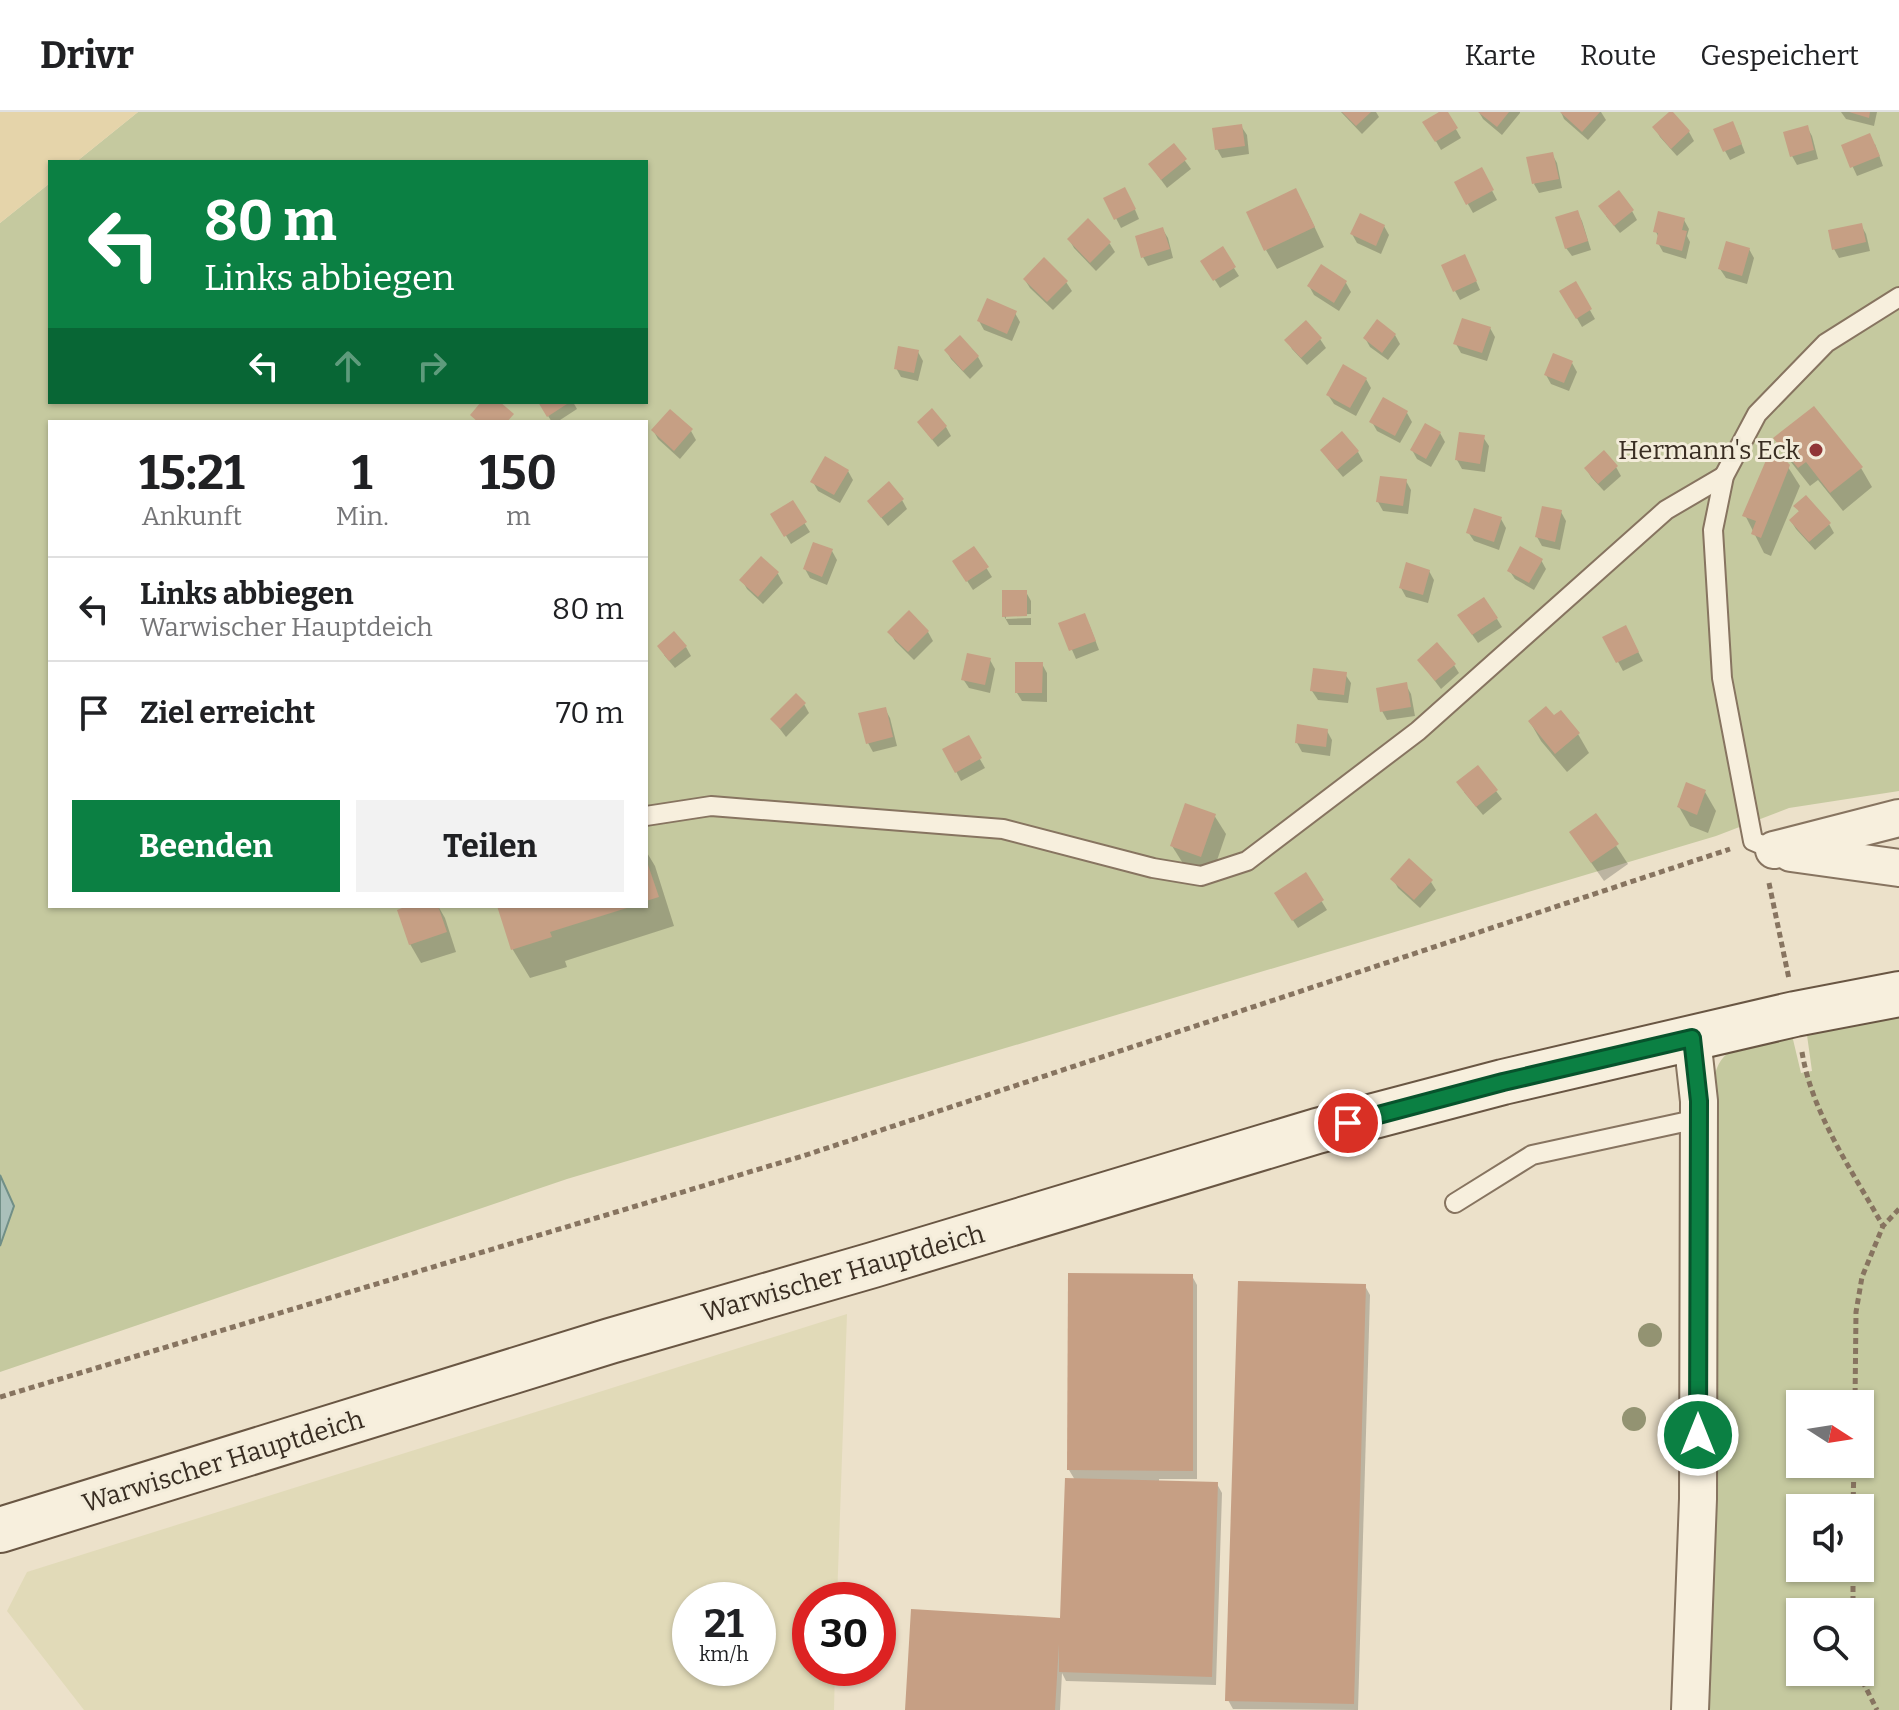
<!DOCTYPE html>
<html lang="de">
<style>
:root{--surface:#fff;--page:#f2f2f2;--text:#202124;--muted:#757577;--line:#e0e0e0;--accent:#0b8043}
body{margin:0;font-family:Bitter,serif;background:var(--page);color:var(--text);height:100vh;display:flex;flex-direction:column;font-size:30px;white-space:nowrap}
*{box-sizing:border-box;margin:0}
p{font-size:26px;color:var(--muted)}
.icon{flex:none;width:44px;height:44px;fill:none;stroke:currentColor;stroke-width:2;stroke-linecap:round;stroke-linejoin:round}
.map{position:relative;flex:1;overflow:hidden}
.sheet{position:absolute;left:48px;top:308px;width:600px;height:488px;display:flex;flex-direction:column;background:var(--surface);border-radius:0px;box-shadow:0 2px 6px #0004}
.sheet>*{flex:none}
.guide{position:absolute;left:48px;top:48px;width:600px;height:244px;border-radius:0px;box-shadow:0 2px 6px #0004;background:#0b8043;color:#fff;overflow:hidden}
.needle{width:52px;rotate:102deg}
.controls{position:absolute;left:1786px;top:1278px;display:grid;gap:16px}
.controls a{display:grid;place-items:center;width:88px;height:88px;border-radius:0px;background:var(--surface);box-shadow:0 2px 6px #0004;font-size:40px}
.speed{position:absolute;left:672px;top:1470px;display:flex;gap:16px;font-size:40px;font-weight:700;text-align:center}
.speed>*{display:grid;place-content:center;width:104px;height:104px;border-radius:50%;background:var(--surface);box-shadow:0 2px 6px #0004;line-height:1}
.speed small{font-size:20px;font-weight:400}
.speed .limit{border:12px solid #d22;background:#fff;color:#111}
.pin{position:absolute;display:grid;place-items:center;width:68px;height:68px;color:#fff;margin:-34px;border:4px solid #fff;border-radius:50%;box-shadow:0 2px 8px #0007}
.me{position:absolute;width:88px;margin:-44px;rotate:0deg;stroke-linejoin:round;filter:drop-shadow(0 0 6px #0008)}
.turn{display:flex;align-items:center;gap:28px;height:168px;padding:0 24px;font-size:36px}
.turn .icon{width:104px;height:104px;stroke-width:2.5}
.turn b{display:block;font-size:56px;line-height:68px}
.lanes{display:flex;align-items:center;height:76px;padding:0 24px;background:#0003;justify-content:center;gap:40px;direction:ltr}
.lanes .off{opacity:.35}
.eta{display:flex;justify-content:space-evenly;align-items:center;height:136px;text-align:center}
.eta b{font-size:48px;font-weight:700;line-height:56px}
.primary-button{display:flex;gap:16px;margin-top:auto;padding:16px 24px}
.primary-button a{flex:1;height:92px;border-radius:0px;background:var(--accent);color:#fff;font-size:32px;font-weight:700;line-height:92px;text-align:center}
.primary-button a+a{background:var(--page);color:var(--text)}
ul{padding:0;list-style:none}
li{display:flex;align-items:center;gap:24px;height:104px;padding:0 24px;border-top:2px solid var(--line)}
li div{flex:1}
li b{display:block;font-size:30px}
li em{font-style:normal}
header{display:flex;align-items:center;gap:48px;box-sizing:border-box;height:112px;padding:0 40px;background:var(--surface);border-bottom:2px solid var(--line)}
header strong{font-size:38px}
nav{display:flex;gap:44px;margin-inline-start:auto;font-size:28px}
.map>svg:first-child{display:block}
.farmland{fill:#e1dab8;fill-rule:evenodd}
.green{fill:#c5c99f;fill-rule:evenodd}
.sand{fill:#e5d4aa}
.water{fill:#aac0ba;stroke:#718f87;stroke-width:2}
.shadow{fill:#0003}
.building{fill:#c69f84}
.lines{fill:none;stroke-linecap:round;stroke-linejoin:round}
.lane-casing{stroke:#877460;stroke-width:22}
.street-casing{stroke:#877460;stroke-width:40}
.secondary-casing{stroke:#695643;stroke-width:48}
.path{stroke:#877460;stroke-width:5;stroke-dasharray:6 4;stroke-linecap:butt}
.lane{stroke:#f7efdd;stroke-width:18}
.street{stroke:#f7efdd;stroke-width:36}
.secondary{stroke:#f7efdd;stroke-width:44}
.tree{fill:#939372}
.route-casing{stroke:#07532c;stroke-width:20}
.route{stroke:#0b8043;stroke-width:14}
.poi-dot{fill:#913536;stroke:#f3ecda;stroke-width:3}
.labels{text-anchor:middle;stroke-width:6;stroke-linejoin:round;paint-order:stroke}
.poi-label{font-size:26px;fill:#392d22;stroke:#f3ecda;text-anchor:end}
.street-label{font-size:26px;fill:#392d22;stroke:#f3ecda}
</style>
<header>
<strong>Drivr</strong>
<nav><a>Karte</a><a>Route</a><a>Gespeichert</a></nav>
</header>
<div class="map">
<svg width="1899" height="1598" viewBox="0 0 1899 1598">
<rect width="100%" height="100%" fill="#ece1ca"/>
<path class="farmland" d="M847 1202 837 1488H810V1556H835L834 1598H84L7 1499 27 1460ZM690 1488H758V1556H690Z"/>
<g class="green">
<path d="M138 0H1899V679L1789 696 1716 724 567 1067 0 1260V111L50 71V290H646V50H76ZM50 310H646V794H50Z"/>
<path d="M1899 899V1598H1709L1712 982C1714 974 1714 963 1717 956 1727 929 1768 926 1791 919L1801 961 1812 959 1806 916ZM1800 1292H1860V1352H1800ZM1800 1396H1860V1456H1800ZM1800 1500H1860V1560H1800Z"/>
</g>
<polygon class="sand" points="0,0 138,0 76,50 50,50 50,71 0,111"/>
<polygon class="water" points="0,1063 14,1094 0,1134"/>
<g class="shadow">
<polygon points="1341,0 1376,0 1379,5 1362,22"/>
<polygon points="1443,0 1446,0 1461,26 1441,38 1425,10"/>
<polygon points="1479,0 1520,0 1520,1 1502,23 1483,7"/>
<polygon points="1561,0 1601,0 1606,8 1588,28 1564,7"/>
<polygon points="1841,0 1877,0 1874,14 1846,7"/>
<polygon points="1671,1 1689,20 1694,29 1677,44 1660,25 1655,16"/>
<polygon points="1241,14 1247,23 1249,42 1222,46 1217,37"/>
<polygon points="1807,15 1812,24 1818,47 1797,53 1792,44"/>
<polygon points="1737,20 1745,41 1730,48 1725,39"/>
<polygon points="1875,32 1883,54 1857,64 1843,34"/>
<polygon points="1174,34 1191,57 1167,76 1156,61"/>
<polygon points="1552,42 1557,51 1562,76 1539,81 1534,72"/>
<polygon points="1481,58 1497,88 1473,101 1456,71"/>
<polygon points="1130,86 1139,107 1121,116 1106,87"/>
<polygon points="1306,97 1324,135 1277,157 1266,138"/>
<polygon points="1632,99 1637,108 1620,121 1606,104"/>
<polygon points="1577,100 1582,109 1591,138 1572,144 1566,136"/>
<polygon points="1684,108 1689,117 1687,124 1690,130 1686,147 1663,140 1658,131 1659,126 1656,120"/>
<polygon points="1088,109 1110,132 1115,140 1096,159 1074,136 1069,127"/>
<polygon points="1861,113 1866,122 1870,139 1839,146 1834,137"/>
<polygon points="1384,114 1389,123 1381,142 1357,131 1352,122"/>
<polygon points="1163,118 1168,126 1173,146 1148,154 1143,145"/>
<polygon points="1222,137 1239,164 1220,176 1203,149"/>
<polygon points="1749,137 1754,146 1747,172 1726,166 1720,157"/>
<polygon points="1469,153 1480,178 1460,188 1455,179"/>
<polygon points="1025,168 1066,170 1072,179 1053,198 1030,176"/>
<polygon points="1346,171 1351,180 1339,199 1314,183 1309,174"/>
<polygon points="1575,172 1595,207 1582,215 1562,180"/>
<polygon points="1015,201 1020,210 1012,229 984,218 979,209"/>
<polygon points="1490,216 1495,225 1487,249 1461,241 1456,232"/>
<polygon points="1395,223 1400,232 1388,248 1370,235 1365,226"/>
<polygon points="960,226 978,245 983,254 970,267 951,247 946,238"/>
<polygon points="1320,227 1326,236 1307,253 1292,237 1287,228"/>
<polygon points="918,240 923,249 918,269 901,265 896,256"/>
<polygon points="1572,251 1577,260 1569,279 1551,272 1546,263"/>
<polygon points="1366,267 1371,276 1356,304 1334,292 1328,283"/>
<polygon points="539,290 573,290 577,297 557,310 552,310"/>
<polygon points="1407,301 1412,310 1400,331 1377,319 1372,310"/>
<polygon points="919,311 946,315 951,324 938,335"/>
<polygon points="653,318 691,319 696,328 680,347 658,327"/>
<polygon points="1440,321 1445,330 1431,355 1417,347 1412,338"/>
<polygon points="1483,325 1489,334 1485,360 1462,357 1457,348"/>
<polygon points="1776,326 1861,356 1872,375 1843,399 1818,368 1810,374 1787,345"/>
<polygon points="1358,340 1363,349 1343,365 1328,347"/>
<polygon points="1616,355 1621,364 1604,379 1591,365 1586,356"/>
<polygon points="1788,355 1800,374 1771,444 1764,441 1745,403"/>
<polygon points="848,359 853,368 840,391 818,379 813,370"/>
<polygon points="1406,369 1411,378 1408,402 1383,399 1378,390"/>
<polygon points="902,388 907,397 888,414 869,390"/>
<polygon points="792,391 810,420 791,432 773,402"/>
<polygon points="1796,394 1829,412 1834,421 1815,438 1796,417 1791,409 1800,401"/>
<polygon points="1561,400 1566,409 1560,438 1542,434 1537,425"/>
<polygon points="1501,407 1506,416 1499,438 1474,429 1468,420"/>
<polygon points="974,436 992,465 973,478 960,458"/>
<polygon points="832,439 837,448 827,473 810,466 805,457"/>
<polygon points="761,447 778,462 783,471 763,492 747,477 742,468"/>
<polygon points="1541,448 1546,457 1534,478 1515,467 1509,458"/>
<polygon points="1429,459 1434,468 1428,491 1406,485 1401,476"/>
<polygon points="1026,480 1031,489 1031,502 1006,503 1006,507 1031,506 1031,513 1009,513 1004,504"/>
<polygon points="909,501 928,520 933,529 914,548 895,529 890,520"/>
<polygon points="1497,507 1502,515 1478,531 1465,512"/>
<polygon points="1089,512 1099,538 1076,547 1061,513"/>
<polygon points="1630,524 1643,549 1623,559 1605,526"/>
<polygon points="686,535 691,544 675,556 664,543"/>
<polygon points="990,548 995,557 990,581 969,576 963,567"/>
<polygon points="1419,548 1454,553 1459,561 1441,577"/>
<polygon points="1042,552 1047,561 1047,590 1022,589 1017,581"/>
<polygon points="1345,562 1351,571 1348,591 1318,588 1312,579"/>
<polygon points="1406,573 1411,582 1415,604 1387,608 1382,599"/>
<polygon points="804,592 809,601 786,625 773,608"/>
<polygon points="885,597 890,606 897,634 873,640 868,631"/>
<polygon points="1554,606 1578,622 1589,641 1567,660 1541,629 1530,610"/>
<polygon points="1327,619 1332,628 1330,644 1302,640 1297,631"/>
<polygon points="968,626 985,656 961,669 945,638"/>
<polygon points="1496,679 1502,687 1483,703 1464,680"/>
<polygon points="1705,680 1716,699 1708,721 1690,714 1679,695"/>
<polygon points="1214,703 1226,722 1212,763 1184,753 1172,734"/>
<polygon points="1596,703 1628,752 1604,769 1583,739"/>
<polygon points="646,739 655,754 674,814 565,849 567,855 530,866 513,838 499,794 646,794"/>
<polygon points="1305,763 1327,798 1298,816 1276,782"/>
<polygon points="1393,767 1431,770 1436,778 1420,796 1398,776"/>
<polygon points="413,794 438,794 445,806 456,840 421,851 410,832"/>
<polygon points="1192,1164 1197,1173 1197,1367 1159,1367 1159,1371 1217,1372 1222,1381 1216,1573 1066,1569 1062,1561 1060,1598 907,1598 1062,1508 1075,1368 1069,1358"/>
<polygon points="1365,1174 1370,1183 1358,1598 1233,1597 1228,1588"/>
</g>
<g class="building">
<polygon points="1342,0 1371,0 1356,14"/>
<polygon points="1439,0 1448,0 1458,16 1435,30 1422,10"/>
<polygon points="1478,0 1509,0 1497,15"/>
<polygon points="1560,0 1600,0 1582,20"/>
<polygon points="1669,0 1673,0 1690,19 1671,37 1652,15"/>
<polygon points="1849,0 1870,0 1869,6"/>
<polygon points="1733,9 1742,32 1723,40 1713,17"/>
<polygon points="1242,12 1245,34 1215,38 1212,16"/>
<polygon points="1808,13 1814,38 1790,45 1783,20"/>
<polygon points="1870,21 1880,44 1850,56 1841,33"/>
<polygon points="1174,31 1187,47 1161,68 1148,52"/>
<polygon points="1553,40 1559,67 1532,72 1526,45"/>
<polygon points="1482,55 1494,78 1466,93 1454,70"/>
<polygon points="1125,75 1136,97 1114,108 1103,86"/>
<polygon points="1296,76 1315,115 1264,139 1246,100"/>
<polygon points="1619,78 1634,98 1614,114 1598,94"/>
<polygon points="1578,98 1588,129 1565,137 1555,105"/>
<polygon points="1658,99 1685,106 1682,118 1687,119 1682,139 1656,132 1658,121 1653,120"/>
<polygon points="1360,101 1385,113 1376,134 1350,122"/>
<polygon points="1088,106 1111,130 1090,151 1067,127"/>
<polygon points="1862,111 1866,130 1832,138 1828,118"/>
<polygon points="1163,115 1170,137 1141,146 1135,124"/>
<polygon points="1726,129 1750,136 1742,164 1718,157"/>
<polygon points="1223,134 1236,155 1213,169 1200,149"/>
<polygon points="1465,142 1477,169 1453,180 1441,153"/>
<polygon points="1044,145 1068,169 1047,190 1023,167"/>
<polygon points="1321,152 1347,169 1334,191 1307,174"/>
<polygon points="1576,169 1592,197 1576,207 1559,179"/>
<polygon points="987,186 1017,199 1007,222 977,209"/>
<polygon points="1462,206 1491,215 1482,241 1453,232"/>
<polygon points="1377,207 1396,222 1382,241 1363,226"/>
<polygon points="1306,208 1322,226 1301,246 1284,228"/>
<polygon points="960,223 979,244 963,259 944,238"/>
<polygon points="898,234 919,238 914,261 894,257"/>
<polygon points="1553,241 1573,249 1564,271 1544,263"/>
<polygon points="1343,252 1367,266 1350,296 1326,283"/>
<polygon points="1383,285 1408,299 1395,324 1369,310"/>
<polygon points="481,290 500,290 514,302 507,310 478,310 470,303"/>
<polygon points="538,290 570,290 547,305"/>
<polygon points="1814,294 1863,355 1830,381 1806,350 1798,356 1773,326"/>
<polygon points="932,296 947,314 932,328 917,310"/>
<polygon points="670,297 693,317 674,339 651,318"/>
<polygon points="1425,311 1441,320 1426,347 1410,338"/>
<polygon points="1342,319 1359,339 1337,358 1320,338"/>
<polygon points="1459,320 1485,323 1480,352 1455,348"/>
<polygon points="1604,338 1618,354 1598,372 1584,356"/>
<polygon points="1770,339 1781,343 1790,353 1761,426 1751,422 1756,409 1742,404"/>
<polygon points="825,344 849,358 834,383 810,370"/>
<polygon points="1380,364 1407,367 1403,394 1376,390"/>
<polygon points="889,369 904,387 881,406 867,389"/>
<polygon points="1806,383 1831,411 1809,430 1789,408 1799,399 1793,394"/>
<polygon points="793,388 807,410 784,425 770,402"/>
<polygon points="1542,394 1562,398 1555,430 1535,425"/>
<polygon points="1474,396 1502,405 1494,430 1466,421"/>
<polygon points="813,430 833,437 822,465 803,457"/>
<polygon points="974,434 989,455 966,470 952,449"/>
<polygon points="1520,434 1543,447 1529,471 1507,459"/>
<polygon points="761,444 779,460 758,485 739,468"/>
<polygon points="1406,450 1430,458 1423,483 1399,476"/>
<polygon points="1002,478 1027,478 1027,504 1002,505"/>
<polygon points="1484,485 1498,506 1472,523 1457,503"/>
<polygon points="909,498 929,519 908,540 887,520"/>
<polygon points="1085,501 1096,529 1069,539 1058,511"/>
<polygon points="1626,513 1639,540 1616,551 1602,525"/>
<polygon points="674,519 687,534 669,549 657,534"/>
<polygon points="1437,530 1456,552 1435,569 1417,548"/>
<polygon points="967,541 991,546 985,573 961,568"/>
<polygon points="1015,550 1043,550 1042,581 1015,581"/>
<polygon points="1313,556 1347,560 1344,583 1310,579"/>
<polygon points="1407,570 1411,595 1380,600 1376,576"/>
<polygon points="796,581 806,591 780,617 770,607"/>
<polygon points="1546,594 1554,603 1561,598 1580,621 1555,642 1528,609"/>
<polygon points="886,595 893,625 866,632 858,601"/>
<polygon points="1297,612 1328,617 1326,635 1295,631"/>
<polygon points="969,623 982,646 955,661 942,637"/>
<polygon points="1478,653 1498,678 1476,695 1456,670"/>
<polygon points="1686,670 1706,678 1697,703 1677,695"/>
<polygon points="1185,691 1216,702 1201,745 1170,734"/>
<polygon points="1596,701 1619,732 1591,751 1569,720"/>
<polygon points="1409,746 1433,768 1414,788 1390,767"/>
<polygon points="646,747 659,785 646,789"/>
<polygon points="1306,760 1324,788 1292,809 1274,781"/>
<polygon points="407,794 438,794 447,820 409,833 397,798"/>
<polygon points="497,794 630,794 630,795 550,820 552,825 511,838"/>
<polygon points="1068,1161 1193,1162 1193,1359 1067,1358"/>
<polygon points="1238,1169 1366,1172 1354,1592 1225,1589"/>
<polygon points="1065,1366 1218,1370 1212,1565 1059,1560 1059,1532 1055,1598 905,1598 911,1497 1060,1506"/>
</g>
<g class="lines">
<defs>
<g id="lane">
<polyline points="646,704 711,694 1003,717 1153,756 1201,764 1247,749 1418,619 1666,398 1724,364"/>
<polyline points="1774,738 1753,729 1722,566 1713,418 1724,364 1757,302 1826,231 1899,185"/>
<polyline points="1455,1091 1532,1043 1698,1007"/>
</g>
<g id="street">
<polyline points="1774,738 1899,706"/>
<polyline points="1791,741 1899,756"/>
<polyline points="1690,1598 1698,1387 1699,989 1692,926"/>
</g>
<polyline id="secondary" points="0,1418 610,1229 873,1153 1317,1019 1503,970 1795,902 1899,882"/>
</defs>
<use href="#lane" class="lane-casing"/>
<use href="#street" class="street-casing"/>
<use href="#secondary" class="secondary-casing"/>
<g class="path">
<polyline points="1769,771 1789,867"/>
<path d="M1802 940C1812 1002 1853 1060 1883 1114"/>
<polyline points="0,1285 806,1043 1730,737"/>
<polyline points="1855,1292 1856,1200 1862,1165 1883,1114 1899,1097"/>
<polyline points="1853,1396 1854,1352"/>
<polyline points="1853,1500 1853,1456"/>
<polyline points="1858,1560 1877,1598"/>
</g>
<use href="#lane" class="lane"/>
<use href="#street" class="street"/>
<use href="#secondary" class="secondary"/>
</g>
<g class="tree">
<circle cx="1650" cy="1223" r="12"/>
<circle cx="1634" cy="1307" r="12"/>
</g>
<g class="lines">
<defs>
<polyline id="route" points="1348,1011 1503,970 1692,926 1699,989 1698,1323"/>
</defs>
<use href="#route" class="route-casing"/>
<use href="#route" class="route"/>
</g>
<circle class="poi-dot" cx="1816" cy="338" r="8"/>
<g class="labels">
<g class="poi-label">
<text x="1800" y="347">Hermann's Eck</text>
</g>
<g class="street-label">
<text transform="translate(843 1161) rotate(-16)" y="9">Warwischer Hauptdeich</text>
<text transform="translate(223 1349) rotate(-17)" y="9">Warwischer Hauptdeich</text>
</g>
</g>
</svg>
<div class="controls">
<a><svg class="needle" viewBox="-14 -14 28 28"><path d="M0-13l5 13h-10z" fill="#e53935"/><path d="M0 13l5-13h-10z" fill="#757577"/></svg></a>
<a><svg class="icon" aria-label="sound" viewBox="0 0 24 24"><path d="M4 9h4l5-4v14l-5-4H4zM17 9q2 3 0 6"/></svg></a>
<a><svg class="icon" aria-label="search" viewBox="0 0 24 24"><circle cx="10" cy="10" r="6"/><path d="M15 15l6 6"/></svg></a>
</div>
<div class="speed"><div>21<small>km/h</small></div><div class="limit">30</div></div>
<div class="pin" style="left:1348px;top:1011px;background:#d93025"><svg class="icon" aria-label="arrive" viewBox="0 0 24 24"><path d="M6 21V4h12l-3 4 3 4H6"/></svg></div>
<svg class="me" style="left:1698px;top:1323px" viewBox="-20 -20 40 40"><circle r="17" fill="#0b8043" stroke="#fff" stroke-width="3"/><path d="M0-11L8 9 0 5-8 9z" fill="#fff"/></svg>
<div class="guide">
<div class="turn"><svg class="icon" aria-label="left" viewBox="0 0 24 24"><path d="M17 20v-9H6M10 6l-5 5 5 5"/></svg><div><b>80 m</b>Links abbiegen</div></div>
<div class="lanes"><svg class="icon" aria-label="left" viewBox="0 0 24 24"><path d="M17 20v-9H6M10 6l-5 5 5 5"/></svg><svg class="icon off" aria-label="ahead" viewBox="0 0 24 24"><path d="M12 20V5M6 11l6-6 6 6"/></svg><svg class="icon off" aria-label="right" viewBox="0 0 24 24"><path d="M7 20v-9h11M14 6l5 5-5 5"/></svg></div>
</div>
<section class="sheet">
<div class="eta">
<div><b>15:21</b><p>Ankunft</p></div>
<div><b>1</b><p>Min.</p></div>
<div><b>150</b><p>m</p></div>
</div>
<ul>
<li><svg class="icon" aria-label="left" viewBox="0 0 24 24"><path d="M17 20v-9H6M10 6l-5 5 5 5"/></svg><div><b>Links abbiegen</b><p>Warwischer Hauptdeich</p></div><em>80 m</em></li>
<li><svg class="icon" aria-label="arrive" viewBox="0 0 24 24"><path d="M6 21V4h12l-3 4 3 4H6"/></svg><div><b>Ziel erreicht</b></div><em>70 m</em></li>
</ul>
<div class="primary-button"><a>Beenden</a><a>Teilen</a></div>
</section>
</div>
